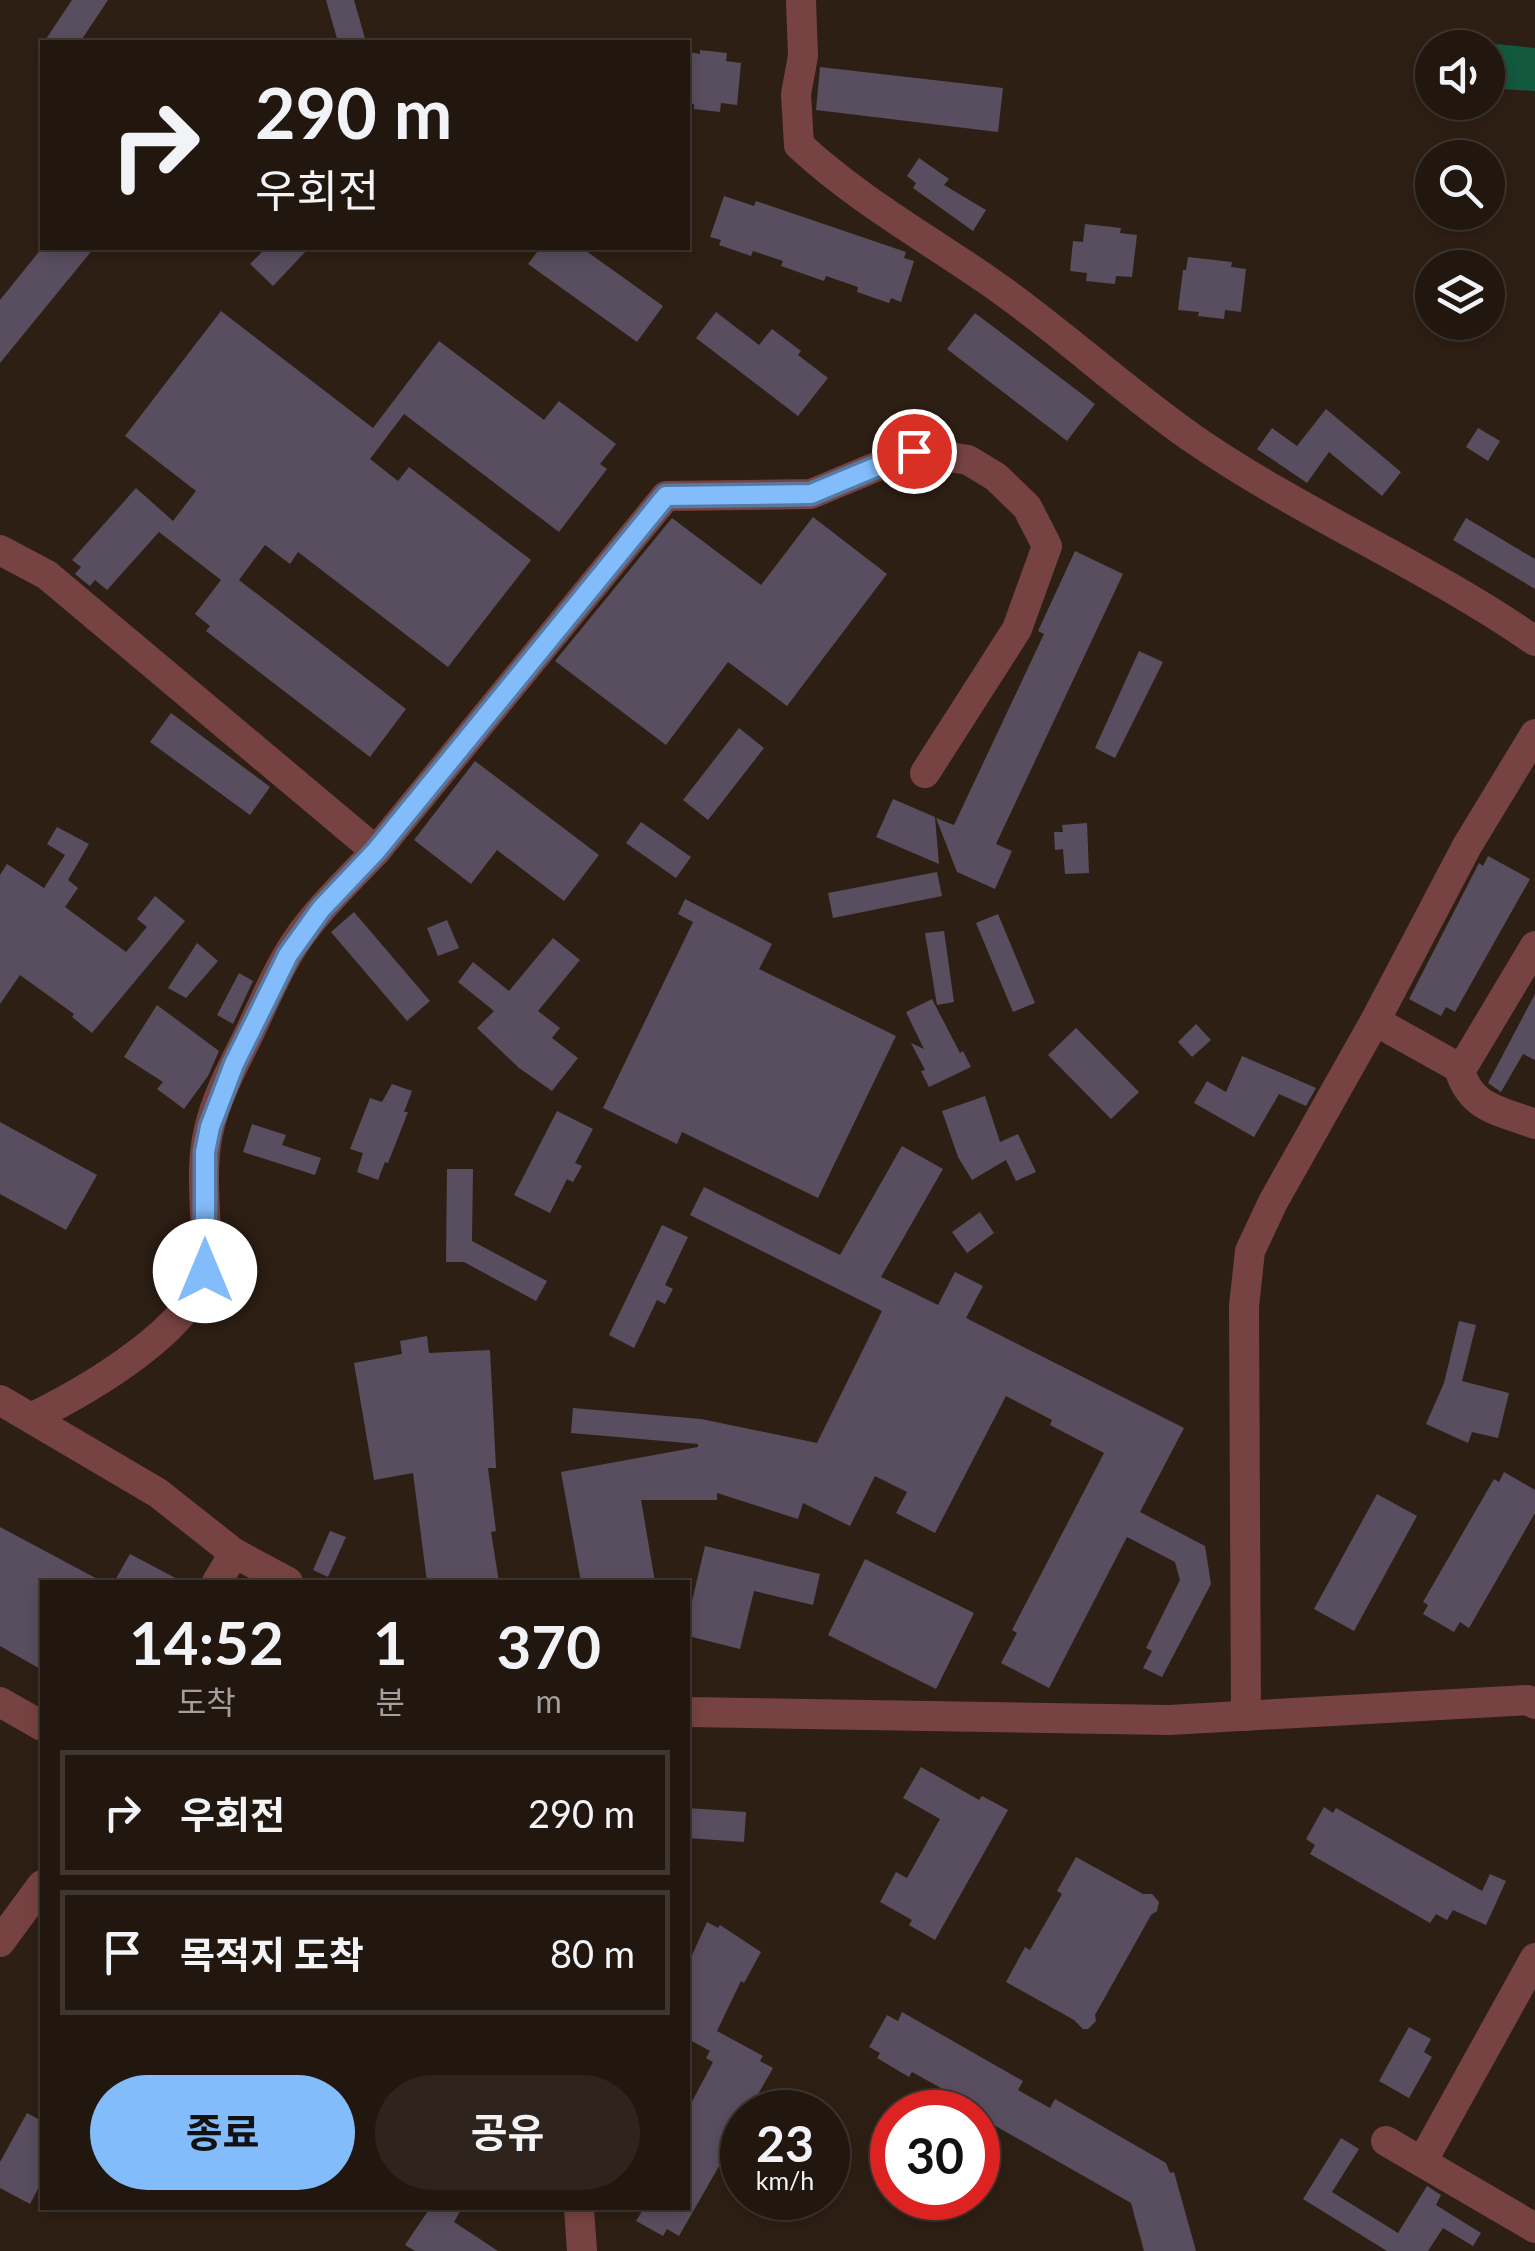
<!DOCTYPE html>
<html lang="ko">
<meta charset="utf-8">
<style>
:root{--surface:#22170f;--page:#2e241d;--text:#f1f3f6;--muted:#a29f9e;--line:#3f362f;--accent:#83bcfb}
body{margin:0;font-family:Lato,"Noto Sans KR",sans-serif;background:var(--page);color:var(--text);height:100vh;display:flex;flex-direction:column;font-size:38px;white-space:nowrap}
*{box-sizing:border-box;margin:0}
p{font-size:32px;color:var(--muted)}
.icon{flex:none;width:55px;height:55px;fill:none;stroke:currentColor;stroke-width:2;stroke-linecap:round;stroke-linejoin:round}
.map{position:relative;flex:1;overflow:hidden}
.panel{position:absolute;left:40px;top:1580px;width:650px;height:630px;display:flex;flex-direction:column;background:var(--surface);border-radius:0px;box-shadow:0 5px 15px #0003,0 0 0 2px var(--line)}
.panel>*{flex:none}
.hud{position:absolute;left:40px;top:40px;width:650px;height:210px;border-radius:0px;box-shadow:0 5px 15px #0003,0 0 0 2px var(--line);background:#22170f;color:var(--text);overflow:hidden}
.fabs{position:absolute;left:1415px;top:30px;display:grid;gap:20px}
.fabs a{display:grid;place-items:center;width:90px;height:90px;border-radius:50%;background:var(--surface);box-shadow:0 5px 15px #0003,0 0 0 2px var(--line);font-size:50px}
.speed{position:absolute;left:720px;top:2090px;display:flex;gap:20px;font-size:50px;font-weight:700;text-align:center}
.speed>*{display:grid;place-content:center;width:130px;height:130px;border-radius:50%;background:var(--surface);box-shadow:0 5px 15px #0003,0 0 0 2px var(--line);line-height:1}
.speed small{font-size:25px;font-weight:400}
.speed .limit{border:15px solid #d22;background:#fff;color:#111}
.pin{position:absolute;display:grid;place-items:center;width:85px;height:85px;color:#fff;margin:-42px;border:5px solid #fff;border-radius:50%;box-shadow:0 2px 10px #0007}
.me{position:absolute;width:110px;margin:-55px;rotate:0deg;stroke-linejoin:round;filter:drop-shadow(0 0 8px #0008)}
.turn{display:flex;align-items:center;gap:35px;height:210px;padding:0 50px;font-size:45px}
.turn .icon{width:130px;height:130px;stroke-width:2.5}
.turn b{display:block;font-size:70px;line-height:85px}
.eta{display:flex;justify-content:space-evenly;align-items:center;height:170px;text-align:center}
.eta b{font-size:60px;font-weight:700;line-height:70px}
.cta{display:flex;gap:20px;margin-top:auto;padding:20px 50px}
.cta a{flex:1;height:115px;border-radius:60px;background:var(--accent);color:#111;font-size:40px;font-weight:700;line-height:115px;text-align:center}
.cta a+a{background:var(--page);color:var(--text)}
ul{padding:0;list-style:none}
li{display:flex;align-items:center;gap:30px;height:125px;margin:0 20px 15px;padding:0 30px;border:5px solid var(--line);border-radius:0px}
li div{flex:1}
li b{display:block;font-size:38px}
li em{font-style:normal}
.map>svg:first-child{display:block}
.green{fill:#12593f}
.building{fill:#594e5f}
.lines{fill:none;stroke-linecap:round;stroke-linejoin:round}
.minor{stroke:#774342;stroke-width:30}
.route-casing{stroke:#557aa3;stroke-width:25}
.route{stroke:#83bcfb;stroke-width:18}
</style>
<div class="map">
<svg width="1535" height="2251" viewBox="0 0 1535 2251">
<rect width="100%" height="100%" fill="#2e1f14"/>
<polygon class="green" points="1475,42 1535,48 1535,91 1488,88 1488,48 1474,47"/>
<g class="building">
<polygon points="72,0 108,0 80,42 44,42"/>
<polygon points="326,0 354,0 366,42 338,42"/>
<polygon points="700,50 727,53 726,61 741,63 737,105 721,103 720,112 694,109 694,104 688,103 688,52 700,54"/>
<polygon points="820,67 1003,88 998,132 816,110"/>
<polygon points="919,158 949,179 944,185 986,210 973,231 913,188 916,183 907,176"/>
<polygon points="724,196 754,206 756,201 906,252 904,258 914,261 901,302 891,298 889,303 857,292 858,287 826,276 824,281 781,266 783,261 753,251 751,256 719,245 721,240 710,237"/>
<polygon points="1085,224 1121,228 1120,233 1137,235 1132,277 1116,276 1115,284 1086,281 1087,273 1070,271 1073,241 1083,242"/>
<polygon points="42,248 94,248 0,363 0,300"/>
<polygon points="266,248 309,248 273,286 250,264"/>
<polygon points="540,248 582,248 663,306 637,342 528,264"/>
<polygon points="1188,257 1232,262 1231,267 1246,269 1241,312 1225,310 1224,319 1198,316 1199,312 1178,310 1183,270 1186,270"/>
<polygon points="221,311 373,428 439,341 544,420 559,401 616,444 600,464 607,469 559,532 404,414 370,459 398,481 409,467 531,560 448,667 298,552 290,564 265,545 239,580 406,709 370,757 206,631 210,626 195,614 221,580 159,532 107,590 95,580 90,586 75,574 81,567 72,560 136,488 173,521 196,491 125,436"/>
<polygon points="716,312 759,345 772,329 801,351 798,355 828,378 798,416 696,338"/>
<polygon points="975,313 1095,404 1067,441 947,349"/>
<polygon points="1326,409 1401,472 1382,496 1329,452 1307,483 1257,449 1272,428 1297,446"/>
<polygon points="1478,428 1500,441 1488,461 1466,447"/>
<polygon points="813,517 887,574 787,706 728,662 666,745 555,661 672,518 761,585"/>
<polygon points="1466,518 1535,559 1535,589 1453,540"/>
<polygon points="1075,551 1123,574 996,844 1012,851 995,889 957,872 936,818 954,825 1044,634 1038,631"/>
<polygon points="1139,651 1163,662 1115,758 1095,748"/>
<polygon points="171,713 270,787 250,815 150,742"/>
<polygon points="739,728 764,748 708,820 683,800"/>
<polygon points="475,761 599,855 564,901 497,850 471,884 414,840"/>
<polygon points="893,799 935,817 939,864 876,837"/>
<polygon points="641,822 691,857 676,878 626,843"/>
<polygon points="1087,823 1089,873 1065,874 1063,849 1055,850 1054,832 1063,832 1062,825"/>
<polygon points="57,827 89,844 68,880 78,888 65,907 126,952 147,927 137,919 155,896 185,921 92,1033 72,1017 74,1014 20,975 0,1004 0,875 7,864 44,888 65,855 47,844"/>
<polygon points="1488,856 1530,879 1455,1012 1446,1007 1441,1016 1409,999 1479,863 1483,866"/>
<polygon points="937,872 942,896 833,918 828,893"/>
<polygon points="685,899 772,944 759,969 896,1036 818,1198 682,1132 677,1144 603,1108 693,922 678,914"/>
<polygon points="354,912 430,1001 407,1021 331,932"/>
<polygon points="998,914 1035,1003 1013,1012 976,923"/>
<polygon points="447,920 459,948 438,956 427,928"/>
<polygon points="944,931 954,1002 937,1005 925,933"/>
<polygon points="553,938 580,960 538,1011 560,1028 552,1038 578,1058 552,1091 519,1068 477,1028 494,1011 458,982 473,962 509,991"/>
<polygon points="197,943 218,961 186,998 168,988"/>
<polygon points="239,973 253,981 233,1024 217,1015"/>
<polygon points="1535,994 1535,1060 1523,1054 1501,1092 1488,1083"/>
<polygon points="932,999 960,1053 963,1051 971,1067 929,1087 921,1071 925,1070 911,1043 924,1049 906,1012"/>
<polygon points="157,1005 219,1051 208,1076 184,1109 157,1089 163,1082 124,1057"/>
<polygon points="1196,1024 1211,1040 1192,1057 1178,1042"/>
<polygon points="1076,1028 1139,1092 1111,1119 1048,1055"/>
<polygon points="1242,1056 1316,1088 1306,1106 1279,1094 1254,1137 1194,1103 1207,1081 1226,1092"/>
<polygon points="392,1084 412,1091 404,1112 408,1112 388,1163 385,1162 378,1180 357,1172 363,1153 350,1149 370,1098 382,1102"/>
<polygon points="985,1096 1000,1142 1018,1134 1036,1172 1016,1181 1006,1160 972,1180 958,1157 942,1111"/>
<polygon points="557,1111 593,1129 575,1163 582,1166 573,1182 567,1179 550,1213 514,1195"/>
<polygon points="0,1122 97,1175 66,1230 0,1194"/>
<polygon points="252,1124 286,1135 282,1145 321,1158 315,1175 243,1152"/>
<polygon points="902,1146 943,1169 881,1277 938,1305 955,1272 983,1286 966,1318 1184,1428 1140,1512 1205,1546 1211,1584 1162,1677 1143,1668 1152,1651 1146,1648 1180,1580 1175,1562 1127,1537 1049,1688 1001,1663 1017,1633 1012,1630 1104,1453 1050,1425 1052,1420 1006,1396 935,1533 896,1513 907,1492 875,1476 850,1526 803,1503 798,1519 717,1493 717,1500 641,1500 655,1582 581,1582 561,1472 698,1447 698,1444 571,1433 573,1408 701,1419 817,1443 882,1311 690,1215 704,1187 840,1255"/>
<polygon points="447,1169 473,1169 472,1241 547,1281 536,1301 464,1262 446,1262"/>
<polygon points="980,1212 994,1233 967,1253 952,1232"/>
<polygon points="662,1225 688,1237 665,1285 673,1289 665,1304 657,1300 634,1348 609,1335"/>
<polygon points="1459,1321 1476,1325 1462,1381 1509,1393 1498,1438 1472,1432 1468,1443 1426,1424 1444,1383"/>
<polygon points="427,1336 429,1353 490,1350 496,1468 488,1468 496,1531 491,1532 499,1582 427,1582 413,1473 374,1480 354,1363 402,1354 400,1341"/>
<polygon points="1504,1472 1535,1490 1535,1513 1469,1628 1460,1622 1454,1632 1423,1614 1428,1605 1423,1602 1494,1479 1499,1482"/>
<polygon points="1377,1494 1417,1516 1354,1631 1314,1609"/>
<polygon points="0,1527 103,1582 42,1582 42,1670 0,1646"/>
<polygon points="330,1531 346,1537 328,1577 313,1570"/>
<polygon points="705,1546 820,1574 813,1605 754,1591 740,1649 688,1636 688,1618"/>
<polygon points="130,1554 183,1582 114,1582"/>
<polygon points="865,1559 974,1613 936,1689 828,1635"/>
<polygon points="921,1767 979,1800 982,1796 1008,1810 935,1940 909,1925 912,1920 880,1902 896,1872 907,1878 940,1819 903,1798"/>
<polygon points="1324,1807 1333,1813 1336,1808 1482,1891 1490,1874 1506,1881 1486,1925 1453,1910 1447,1920 1436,1914 1430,1923 1310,1854 1315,1845 1306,1839"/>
<polygon points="688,1808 746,1812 744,1842 688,1838"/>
<polygon points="1076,1857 1143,1894 1152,1894 1159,1902 1157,1911 1151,1915 1095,2015 1096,2021 1088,2029 1083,2029 1074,2020 1006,1982 1025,1947 1030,1950 1062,1894 1057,1891"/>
<polygon points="707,1922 718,1928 720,1925 761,1952 744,1983 741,1981 717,2031 763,2056 760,2061 773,2068 748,2112 742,2112 742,2126 679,2236 667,2229 663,2236 636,2221 644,2208 688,2208 688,2109 713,2062 706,2058 710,2051 688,2039 688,1964"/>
<polygon points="902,2012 1023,2081 1018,2090 1050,2108 1055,2099 1166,2163 1170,2173 1174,2172 1196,2251 1144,2251 1131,2203 978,2116 978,2112 971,2112 947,2098 950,2093 912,2072 909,2077 877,2058 880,2053 869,2047 887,2015 898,2021"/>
<polygon points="1409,2027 1431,2039 1424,2052 1432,2057 1409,2098 1379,2081"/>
<polygon points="27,2113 42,2121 42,2181 30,2204 0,2188 0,2162"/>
<polygon points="1341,2138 1359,2149 1332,2192 1398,2233 1427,2186 1441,2195 1436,2205 1481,2233 1473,2246 1443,2228 1428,2251 1387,2251 1303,2199"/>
<polygon points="430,2208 462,2208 454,2222 498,2251 415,2251 405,2245"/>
</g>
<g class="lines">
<g class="minor">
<path d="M801 0 803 56 796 94 799 145C857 199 925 237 990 282 1061 331 1124 391 1195 440 1304 515 1427 566 1535 641"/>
<polyline points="0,550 47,575 376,851 666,496 811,494 914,451 968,460 996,477 1027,507 1047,546 1017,629 925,773"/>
<polyline points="1375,1021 1454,1065 1465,1063 1535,946"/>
<path d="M1458 1064C1468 1108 1497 1110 1535 1124"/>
<polyline points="0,1400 158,1493 234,1553 288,1582"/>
<path d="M33 1417C82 1393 200 1327 205 1266 209 1221 198 1174 209 1129 216 1098 233 1066 247 1038 260 1011 272 982 287 956 310 916 345 884 376 851"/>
<polyline points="217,1582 234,1553"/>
<polyline points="0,1702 42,1726"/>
<polyline points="688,1712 1169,1720 1528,1700 1535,1704"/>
<polyline points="1246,1716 1244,1306 1250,1251 1273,1202 1375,1021 1467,846 1535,734"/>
<polyline points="0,1942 42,1885"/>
<polyline points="1535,1958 1422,2162 1535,2228"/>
<polyline points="1386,2141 1422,2162"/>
<polyline points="579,2208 582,2251"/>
</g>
</g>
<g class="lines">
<defs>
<polyline id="route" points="205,1271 205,1152 210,1127 234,1064 288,955 321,909 376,851 666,496 811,494 914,451"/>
</defs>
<use href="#route" class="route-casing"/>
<use href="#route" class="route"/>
</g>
</svg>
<div class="fabs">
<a><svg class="icon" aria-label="sound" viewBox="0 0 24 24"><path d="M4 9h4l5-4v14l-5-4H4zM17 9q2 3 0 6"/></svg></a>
<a><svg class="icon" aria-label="search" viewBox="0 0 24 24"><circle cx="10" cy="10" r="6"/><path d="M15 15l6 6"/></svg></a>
<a><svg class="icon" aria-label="layers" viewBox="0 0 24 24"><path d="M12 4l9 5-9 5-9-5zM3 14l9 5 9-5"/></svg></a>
</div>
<div class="speed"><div>23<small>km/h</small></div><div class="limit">30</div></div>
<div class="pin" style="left:914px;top:451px;background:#d93025"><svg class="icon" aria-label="arrive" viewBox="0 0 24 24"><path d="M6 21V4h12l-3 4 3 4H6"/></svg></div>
<svg class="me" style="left:205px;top:1271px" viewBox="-20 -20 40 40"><circle r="19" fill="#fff"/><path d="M0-13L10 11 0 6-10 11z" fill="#83bcfb"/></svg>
<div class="hud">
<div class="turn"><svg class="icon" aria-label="right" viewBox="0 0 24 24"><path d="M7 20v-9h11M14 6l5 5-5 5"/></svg><div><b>290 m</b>우회전</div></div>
</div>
<section class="panel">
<div class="eta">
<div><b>14:52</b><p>도착</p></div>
<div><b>1</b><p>분</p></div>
<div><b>370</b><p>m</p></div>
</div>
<ul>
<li><svg class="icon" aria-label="right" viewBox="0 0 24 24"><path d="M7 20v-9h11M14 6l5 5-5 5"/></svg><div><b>우회전</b></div><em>290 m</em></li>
<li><svg class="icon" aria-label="arrive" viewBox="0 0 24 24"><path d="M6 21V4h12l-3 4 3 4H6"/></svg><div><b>목적지 도착</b></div><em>80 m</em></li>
</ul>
<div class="cta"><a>종료</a><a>공유</a></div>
</section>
</div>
